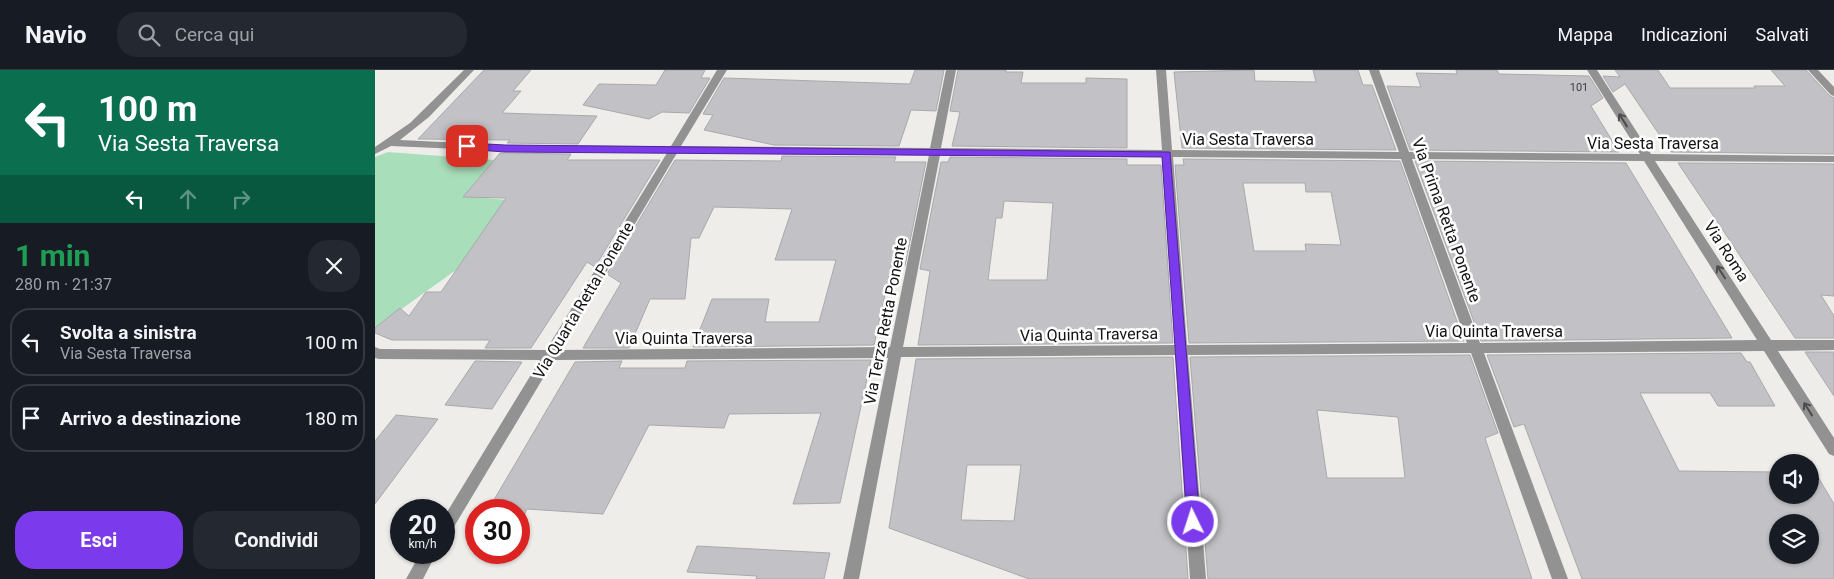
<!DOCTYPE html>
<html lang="it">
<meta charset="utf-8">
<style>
:root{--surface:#171b24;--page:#242831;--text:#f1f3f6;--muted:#9ea1a6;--line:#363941;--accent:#7c3aed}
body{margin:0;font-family:Roboto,sans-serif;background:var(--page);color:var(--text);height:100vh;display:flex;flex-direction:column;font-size:19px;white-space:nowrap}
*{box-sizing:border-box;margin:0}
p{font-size:16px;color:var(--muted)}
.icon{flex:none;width:28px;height:28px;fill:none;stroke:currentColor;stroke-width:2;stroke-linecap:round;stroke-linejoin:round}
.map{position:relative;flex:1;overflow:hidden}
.side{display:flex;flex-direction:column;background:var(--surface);width:375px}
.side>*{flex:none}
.banner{background:#0b6e4f;color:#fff;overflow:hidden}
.buttons{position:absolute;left:1394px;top:384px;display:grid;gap:10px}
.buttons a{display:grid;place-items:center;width:50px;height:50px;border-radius:50%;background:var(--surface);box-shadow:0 1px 4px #0004;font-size:25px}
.speed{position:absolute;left:15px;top:429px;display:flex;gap:10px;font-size:25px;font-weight:700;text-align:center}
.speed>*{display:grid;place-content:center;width:65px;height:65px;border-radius:50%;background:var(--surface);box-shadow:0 1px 4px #0004;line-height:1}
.speed small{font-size:12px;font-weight:400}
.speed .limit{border:8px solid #d22;background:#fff;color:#111}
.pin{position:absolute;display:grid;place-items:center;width:42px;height:42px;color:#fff;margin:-21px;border-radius:10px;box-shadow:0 2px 8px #0006}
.me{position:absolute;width:55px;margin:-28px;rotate:356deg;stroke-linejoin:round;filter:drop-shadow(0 0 4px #0008)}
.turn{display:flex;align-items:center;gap:18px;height:105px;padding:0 15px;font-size:22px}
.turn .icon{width:65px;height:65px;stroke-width:2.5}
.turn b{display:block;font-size:35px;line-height:42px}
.lanes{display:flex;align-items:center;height:48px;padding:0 15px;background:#0003;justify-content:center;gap:25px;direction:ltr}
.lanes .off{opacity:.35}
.round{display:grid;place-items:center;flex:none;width:52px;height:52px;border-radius:20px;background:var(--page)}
.head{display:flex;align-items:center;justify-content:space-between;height:85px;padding:0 15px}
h1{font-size:30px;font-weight:700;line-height:38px;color:#1e9e55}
.button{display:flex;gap:10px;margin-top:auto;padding:10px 15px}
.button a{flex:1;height:58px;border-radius:20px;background:var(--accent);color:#fff;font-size:20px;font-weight:700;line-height:58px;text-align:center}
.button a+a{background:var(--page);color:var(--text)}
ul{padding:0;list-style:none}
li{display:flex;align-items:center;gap:15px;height:68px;margin:0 10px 8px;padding:0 5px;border:2px solid var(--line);border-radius:20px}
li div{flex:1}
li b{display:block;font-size:19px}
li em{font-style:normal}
header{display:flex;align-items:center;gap:30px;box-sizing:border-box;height:70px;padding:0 25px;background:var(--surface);border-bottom:1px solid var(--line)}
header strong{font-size:24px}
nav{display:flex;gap:28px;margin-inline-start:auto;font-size:18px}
.search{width:350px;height:45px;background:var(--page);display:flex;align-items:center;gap:12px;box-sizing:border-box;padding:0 18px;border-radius:20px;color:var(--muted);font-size:19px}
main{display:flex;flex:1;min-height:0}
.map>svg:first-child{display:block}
.green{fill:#a8deb9}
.building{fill:#c2c1c5;stroke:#a9a9ac;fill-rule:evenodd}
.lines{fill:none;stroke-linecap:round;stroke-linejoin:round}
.minor{fill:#929293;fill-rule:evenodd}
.oneway{stroke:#4c4c4c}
.route{fill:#7c3aed;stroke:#51269a}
.labels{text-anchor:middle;stroke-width:5;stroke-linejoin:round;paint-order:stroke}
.far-number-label{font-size:11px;fill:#3f3e3f}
.street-label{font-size:16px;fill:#131312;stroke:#fff}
</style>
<header>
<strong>Navio</strong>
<div class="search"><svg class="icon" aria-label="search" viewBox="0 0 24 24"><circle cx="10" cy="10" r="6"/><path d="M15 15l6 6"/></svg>Cerca qui</div>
<nav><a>Mappa</a><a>Indicazioni</a><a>Salvati</a></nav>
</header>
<main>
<section class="side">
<div class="banner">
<div class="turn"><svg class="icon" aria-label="left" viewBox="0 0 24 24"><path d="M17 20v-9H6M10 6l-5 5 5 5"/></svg><div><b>100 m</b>Via Sesta Traversa</div></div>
<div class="lanes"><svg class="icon" aria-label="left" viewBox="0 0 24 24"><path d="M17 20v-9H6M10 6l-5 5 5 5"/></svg><svg class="icon off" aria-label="ahead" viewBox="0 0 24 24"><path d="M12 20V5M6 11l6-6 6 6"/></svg><svg class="icon off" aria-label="right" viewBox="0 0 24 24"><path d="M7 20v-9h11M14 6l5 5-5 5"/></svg></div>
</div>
<div class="head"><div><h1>1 min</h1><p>280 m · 21:37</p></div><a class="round"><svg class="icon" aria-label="close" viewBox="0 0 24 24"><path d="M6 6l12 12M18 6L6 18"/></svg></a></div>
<ul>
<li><svg class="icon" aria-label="left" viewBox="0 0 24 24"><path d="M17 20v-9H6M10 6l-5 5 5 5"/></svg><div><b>Svolta a sinistra</b><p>Via Sesta Traversa</p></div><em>100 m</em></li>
<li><svg class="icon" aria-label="arrive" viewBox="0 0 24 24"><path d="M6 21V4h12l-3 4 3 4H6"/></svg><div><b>Arrivo a destinazione</b></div><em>180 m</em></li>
</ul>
<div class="button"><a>Esci</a><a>Condividi</a></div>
</section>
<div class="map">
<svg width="1459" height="509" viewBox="0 0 1459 509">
<rect width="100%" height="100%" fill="#efedea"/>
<polygon class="green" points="13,82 119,90 89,126 133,130 81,200 0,258 0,87"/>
<g class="building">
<polygon points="109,0 156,0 138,21 146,21 127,43 222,46 203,74 132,73 135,70 43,69"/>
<polygon points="290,0 330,0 326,8 335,8 314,43 287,42 274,49 208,35 224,14 281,15"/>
<polygon points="540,0 569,0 561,41 536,40 524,76 399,75 329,60 338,45 328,44 349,8 535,14"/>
<polygon points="583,0 631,0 631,2 648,2 646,13 711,13 711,8 752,9 752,78 577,76 585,42 575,41"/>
<polygon points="879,0 880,11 941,12 938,0 983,0 988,15 997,15 1021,80 807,78 799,2"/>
<polygon points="1081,0 1122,0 1124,4 1214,6 1228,28 1216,36 1244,82 1035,80 1012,16 1046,17 1041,3 1082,4"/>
<polygon points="1240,0 1283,0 1295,18 1380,18 1379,16 1410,16 1396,0 1431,0 1455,26 1459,28 1459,84 1296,82 1250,14 1238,22 1228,6 1245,7"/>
<polygon points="125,83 196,84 192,90 285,90 220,197 212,192 156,278 110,278 115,270 17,270 0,263 0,258 25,238 34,246 51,222 66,222 131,128 88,127"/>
<polygon points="407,86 521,87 519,92 551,92 530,196 517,193 499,275 318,277 337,229 394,229 390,252 444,252 461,190 400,190 417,139 339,137 324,168 316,168 310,229 275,229 254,278 208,278 246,213 232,204 300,90 406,91"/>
<path d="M575 87 752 89V95H786L798 273 543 275 555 201 545 199 566 92H573ZM629 131 678 133 672 210H613L621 148H627Z"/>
<path d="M808 89 1025 91 1089 271 814 273 800 95H809ZM868 113H930L931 122H956L966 175 930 174 931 181H879Z"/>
<polygon points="1040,91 1251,93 1357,268 1106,271"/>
<polygon points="1303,93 1459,94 1459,226 1446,225 1459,246 1459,268 1420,268"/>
<polygon points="1430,282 1459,282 1459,326"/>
<path d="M1366 283 1372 292H1375L1400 336H1343L1335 323H1265L1304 401 1402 402V425H1435V402H1440L1459 434V509H1207L1149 354 1139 357 1112 285ZM1402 452H1435V485H1402Z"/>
<path d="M1095 285 1123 363 1110 368 1157 509H833L815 287ZM942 340 1023 347 1030 408H952Z"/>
<path d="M798 287 813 509H654L514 458 541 289ZM592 395H646L639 451 586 450Z"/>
<polygon points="496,290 465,433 418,434 446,343 354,344 349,358 274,355 228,444 152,439 144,455 144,440 113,440 200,292 247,291 244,298 310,298 312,291"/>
<polygon points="100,291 147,292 117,339 70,335"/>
<polygon points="21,345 63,349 0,434 0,371"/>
<polygon points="322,476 455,483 449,509 381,509 382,506 312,502"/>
</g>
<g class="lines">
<g class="minor">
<path d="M89 0H99L54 47 25 70 130 75 296 76 342 0H352L306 76 555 78 571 0H581L566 78 787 80 781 0H791L797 80 1024 82 994 0H1004L1034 82 1265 84 1212 0H1222L1276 84 1459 86V92L1280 91 1396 270H1459V280L1403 281 1459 368V386L1454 384 1389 281 1109 283 1193 509H1177L1096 283 813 285 831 509H815L800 285 526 287 484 509H468L513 288 179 290 74 465 69 467V447L165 290 4 289 0 288V277L5 279 171 280 292 83 130 81 16 76 0 84V77L35 53ZM302 83 554 85 515 277 185 280ZM565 85 787 87 800 275 528 277ZM798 87 1026 89 1092 273 812 275ZM1037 89 1269 91 1382 270 1105 273Z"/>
<polygon points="1433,0 1443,0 1459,17 1459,26 1456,25"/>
<polygon points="46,482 62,482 48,509 31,509"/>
</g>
</g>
<defs><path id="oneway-shaft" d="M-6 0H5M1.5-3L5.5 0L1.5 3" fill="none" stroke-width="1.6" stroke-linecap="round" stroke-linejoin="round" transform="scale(1.25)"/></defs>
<g class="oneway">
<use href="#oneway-shaft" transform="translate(1248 50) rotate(-122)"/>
<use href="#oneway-shaft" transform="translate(1346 202) rotate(-123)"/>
<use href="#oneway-shaft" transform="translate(1433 339) rotate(-122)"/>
</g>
<polygon class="route" points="92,73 130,75 795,82 825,452 823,456 818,458 814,456 812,452 787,87 130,82 89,79 89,74"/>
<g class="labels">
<g class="far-number-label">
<text x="1204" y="21">101</text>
</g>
<g class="street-label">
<text x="873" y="75">Via Sesta Traversa</text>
<text x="1278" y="79">Via Sesta Traversa</text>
<text transform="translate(1072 150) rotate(70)" y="6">Via Prima Retta Ponente</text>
<text transform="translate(1352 181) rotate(57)" y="6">Via Roma</text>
<text transform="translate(208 230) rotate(-59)" y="6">Via Quarta Retta Ponente</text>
<text transform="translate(510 251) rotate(-79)" y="6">Via Terza Retta Ponente</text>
<text x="1119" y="267">Via Quinta Traversa</text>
<text transform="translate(714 264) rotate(-1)" y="6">Via Quinta Traversa</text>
<text x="309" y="274">Via Quinta Traversa</text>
</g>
</g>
</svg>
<div class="buttons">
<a><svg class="icon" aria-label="sound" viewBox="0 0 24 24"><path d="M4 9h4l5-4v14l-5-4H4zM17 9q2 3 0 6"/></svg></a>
<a><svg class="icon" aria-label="layers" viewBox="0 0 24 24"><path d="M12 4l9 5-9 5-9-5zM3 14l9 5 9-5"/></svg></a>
</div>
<div class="speed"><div>20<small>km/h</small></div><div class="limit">30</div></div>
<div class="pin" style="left:92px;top:76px;background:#d93025"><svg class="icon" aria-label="arrive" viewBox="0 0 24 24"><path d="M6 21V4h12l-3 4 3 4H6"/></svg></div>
<svg class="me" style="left:818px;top:452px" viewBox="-20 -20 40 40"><circle r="17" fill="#7c3aed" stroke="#fff" stroke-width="3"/><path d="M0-11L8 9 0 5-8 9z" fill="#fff"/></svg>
</div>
</main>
